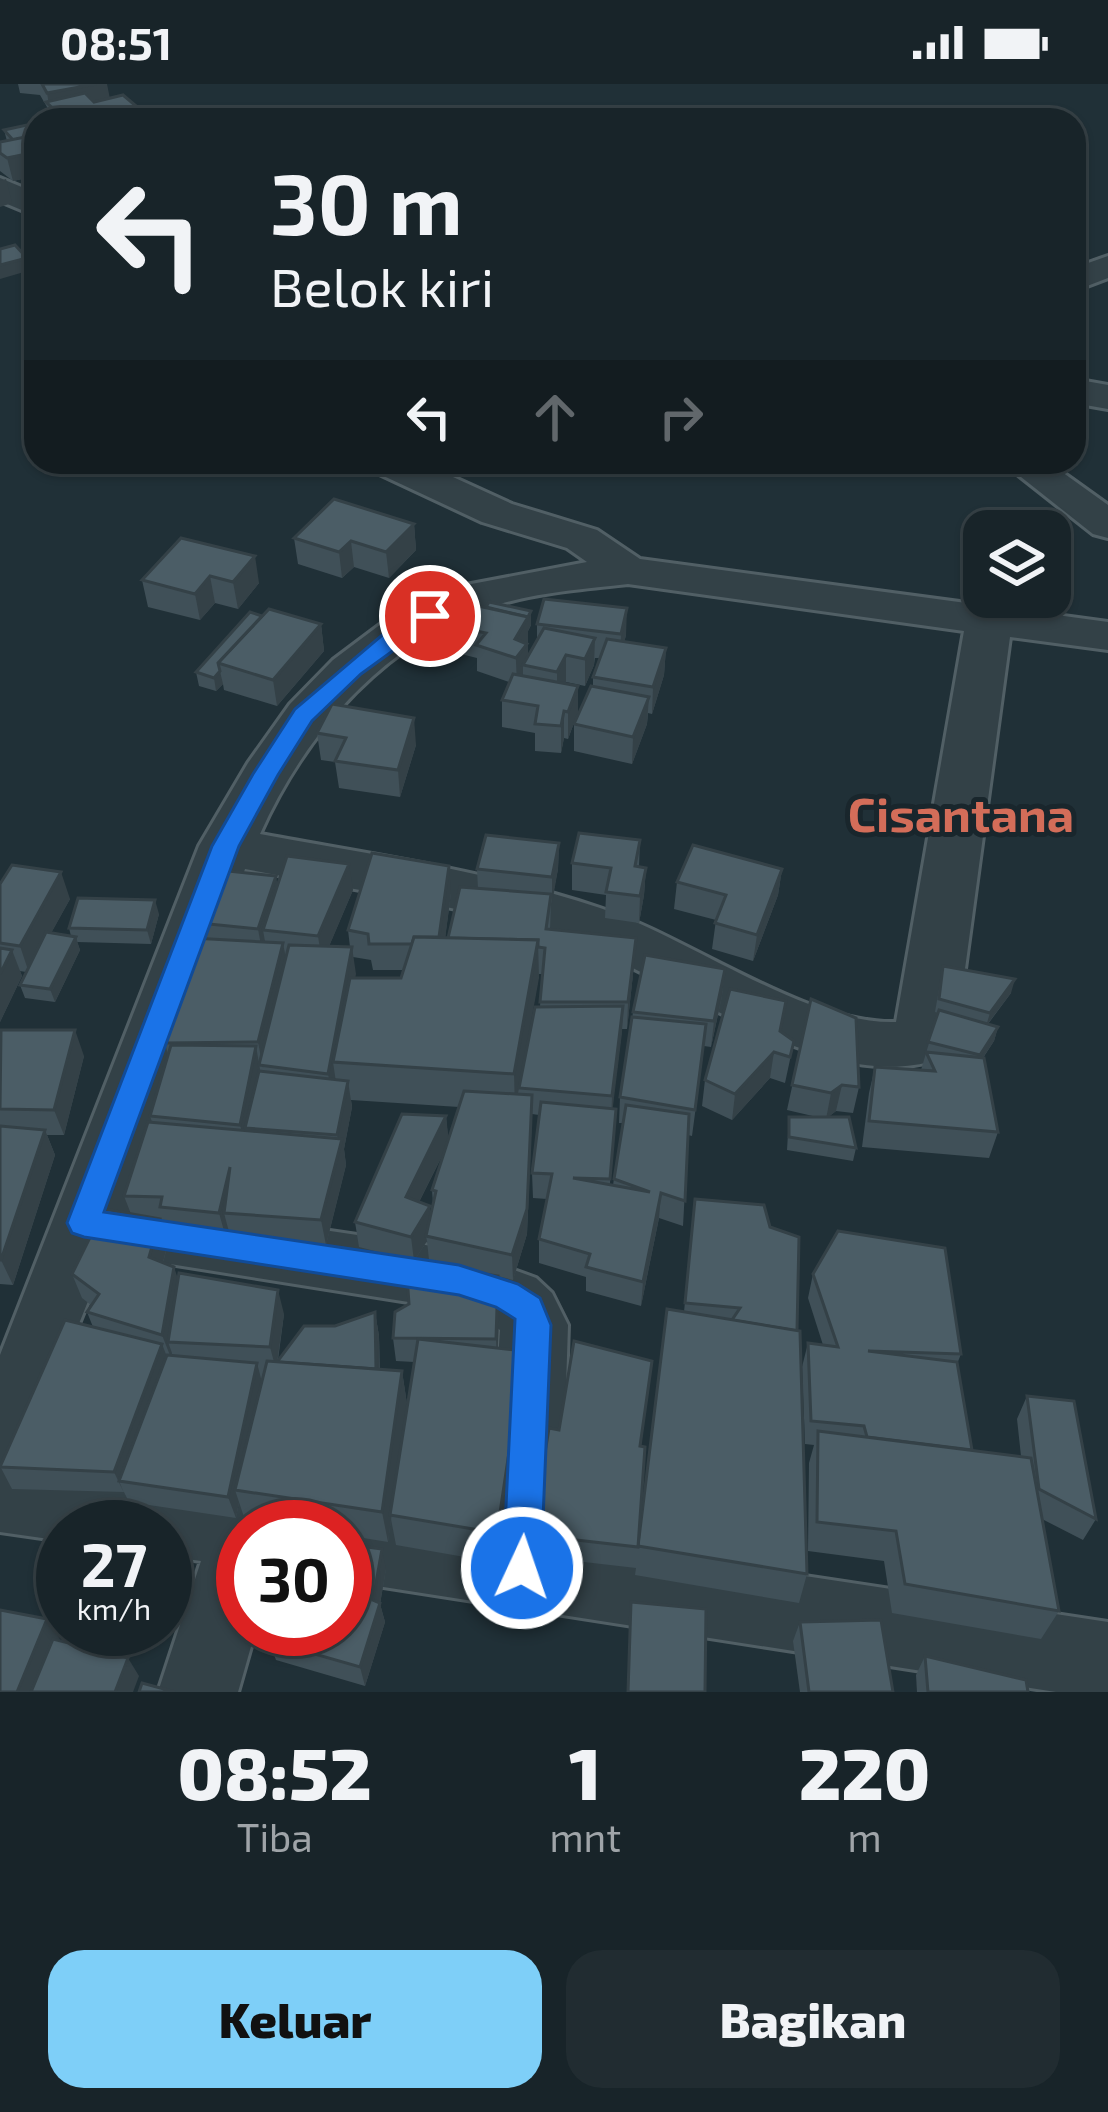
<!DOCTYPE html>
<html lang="id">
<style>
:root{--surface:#182429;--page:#212c31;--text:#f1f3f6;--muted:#9fa4a8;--line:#364146;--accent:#7ecff8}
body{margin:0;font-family:"Exo 2",sans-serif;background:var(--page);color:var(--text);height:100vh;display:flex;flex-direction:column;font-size:45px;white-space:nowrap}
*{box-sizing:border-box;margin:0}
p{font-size:39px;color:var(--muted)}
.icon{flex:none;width:66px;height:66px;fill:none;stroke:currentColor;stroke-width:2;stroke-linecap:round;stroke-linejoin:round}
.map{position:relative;height:1608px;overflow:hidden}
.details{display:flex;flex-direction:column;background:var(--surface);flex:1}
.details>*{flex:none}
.top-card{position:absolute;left:24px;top:24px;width:1062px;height:366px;border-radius:36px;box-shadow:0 3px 9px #0004,0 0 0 3px var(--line);background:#182429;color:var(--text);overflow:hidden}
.fabs{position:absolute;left:963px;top:426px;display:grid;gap:24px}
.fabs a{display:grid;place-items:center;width:108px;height:108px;border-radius:24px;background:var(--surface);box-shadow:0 3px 9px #0004,0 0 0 3px var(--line);font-size:60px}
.speed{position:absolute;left:36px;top:1416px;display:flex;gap:24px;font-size:60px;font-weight:700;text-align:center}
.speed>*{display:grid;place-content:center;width:156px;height:156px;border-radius:50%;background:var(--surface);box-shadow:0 3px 9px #0004,0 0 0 3px var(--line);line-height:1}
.speed small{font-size:30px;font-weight:400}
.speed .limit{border:18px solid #d22;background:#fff;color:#111}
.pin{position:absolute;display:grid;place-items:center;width:102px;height:102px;color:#fff;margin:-51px;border:6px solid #fff;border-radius:50%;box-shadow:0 3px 12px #0007}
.me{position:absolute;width:132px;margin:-66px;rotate:3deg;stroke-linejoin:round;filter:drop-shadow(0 0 9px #0008)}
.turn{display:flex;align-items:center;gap:42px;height:252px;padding:0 48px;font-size:54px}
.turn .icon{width:156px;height:156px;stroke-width:2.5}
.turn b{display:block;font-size:84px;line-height:102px}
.lanes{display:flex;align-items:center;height:114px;padding:0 48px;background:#0003;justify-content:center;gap:60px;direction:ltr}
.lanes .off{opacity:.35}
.eta{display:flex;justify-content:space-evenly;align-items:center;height:204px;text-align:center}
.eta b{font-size:72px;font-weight:800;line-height:84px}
.action{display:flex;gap:24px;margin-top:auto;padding:24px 48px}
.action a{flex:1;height:138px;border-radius:36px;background:var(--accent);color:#111;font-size:48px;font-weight:800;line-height:138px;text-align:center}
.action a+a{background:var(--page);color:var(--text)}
.status{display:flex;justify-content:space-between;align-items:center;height:84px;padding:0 60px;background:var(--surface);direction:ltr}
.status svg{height:33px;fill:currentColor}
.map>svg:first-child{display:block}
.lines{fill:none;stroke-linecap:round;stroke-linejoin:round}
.street-casing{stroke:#515f65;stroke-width:6}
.street{fill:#334147;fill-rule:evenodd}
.wall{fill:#405058;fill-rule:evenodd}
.shaded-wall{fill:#344147}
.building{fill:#4b5d66;stroke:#344147;stroke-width:3}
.route{fill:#1a73e8;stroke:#114b97;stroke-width:3}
.labels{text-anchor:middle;stroke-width:10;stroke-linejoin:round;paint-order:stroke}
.quarter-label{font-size:48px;font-weight:bold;fill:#d36d59;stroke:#19262c}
</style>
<div class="status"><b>08:51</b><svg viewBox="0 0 49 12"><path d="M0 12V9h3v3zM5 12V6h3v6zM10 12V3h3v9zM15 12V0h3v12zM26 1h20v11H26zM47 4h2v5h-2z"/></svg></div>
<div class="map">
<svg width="1108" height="1608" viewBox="0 0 1108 1608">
<rect width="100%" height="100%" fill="#203037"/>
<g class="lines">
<defs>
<g id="street">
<polygon points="0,94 36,109 36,132 0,117"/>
<polygon points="1108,172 1108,194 1074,207 1074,184"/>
<polygon points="1074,295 1108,301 1108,325 1074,319"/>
<path d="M367 378H420L512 420 597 446 640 475 1108 538V566L1010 553 959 929 936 976C821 1013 668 887 560 853 458 820 350 805 245 785L126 1117 459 1166 536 1194 552 1209 568 1241 561 1455 1108 1538V1608H1056L345 1497V1443H315L319 1434 345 1423 487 1444 500 1246 480 1232 459 1226 107 1170 25 1374 15 1378 243 1409 269 1420 279 1443H243V1545H256L238 1608H158L201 1477 165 1472V1443H63V1457L0 1448V1271L199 762 248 679 290 620 333 576 385 537 466 501 587 478 567 464 482 438 373 387ZM628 500 964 547 896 938C806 941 688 853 600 824 490 787 374 771 260 750 306 647 389 552 500 520 541 508 585 505 628 500Z"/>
<polygon points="1002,378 1048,378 1108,421 1108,454 1093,450"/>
</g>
</defs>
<use href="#street" class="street-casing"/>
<use href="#street" class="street"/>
</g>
<g class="wall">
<polygon points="18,0 107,0 105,36 50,36 47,23 40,11 20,9"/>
<polygon points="36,39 36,92 13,97 0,87 0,58 7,57 4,46"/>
<polygon points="414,440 416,466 389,494 354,483 342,494 298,480 294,454"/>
<polygon points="181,454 259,499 238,525 215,519 200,536 148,523 142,496"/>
<polygon points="486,523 531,527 531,541 528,547 528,573 537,556 537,540 626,551 624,558 666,564 664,591 652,630 648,629 647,640 632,680 574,667 574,640 593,602 593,593 600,574 595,574 594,581 585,602 566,598 565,599 578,602 578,628 568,655 564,654 561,669 535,667 535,649 502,643 502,616 509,598 477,587 477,574 457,569 455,543"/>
<polygon points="262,532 321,540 324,567 277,622 224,606 223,600 216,607 199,602 196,588"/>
<polygon points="317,649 416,661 400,713 339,704 335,678 321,676"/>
<polygon points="640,756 639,783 646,784 644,811 639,839 605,834 606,811 572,806 572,779"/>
<path d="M559 759 558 785 551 820 550 846 634 881 627 945H622L612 1024 610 1101H613L623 1039H619L620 1013 633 928 725 885 722 912 711 963 704 962 692 1052 688 1051 683 1142 659 1134 641 1222 586 1207V1193L539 1179V1155L547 1115 533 1114 532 1089 539 1031 532 1030 527 1150 513 1196 498 1192V1264L525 1300 499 1479 396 1461 391 1435 388 1458 345 1451V1443H290L245 1436 239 1418 236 1434 129 1418 124 1408 12 1405 0 1382 93 1243 87 1228 91 1221 82 1214 72 1190 131 1130 124 1112 152 1038 150 1032 168 971 165 959 203 854 199 839 277 801 353 806 329 862 350 863 348 846 451 809 445 854H448L478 805 477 785ZM353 873 371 876 373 886H403L401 894H355ZM539 890H542L540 923 522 986ZM351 1016 459 1023 448 1055 446 1032 355 1138 359 1163 414 1177 427 1157 429 1176 497 1192 393 1254 396 1277 414 1278 407 1320 402 1287 380 1286 379 1252 375 1228 335 1242 278 1276 284 1230 178 1196 163 1179 168 1159 161 1137 165 1138 168 1148 226 1154 228 1144 231 1154 326 1161 346 1081 344 1065 352 1023ZM446 1064 432 1106 433 1120 431 1131 419 1118Z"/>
<polygon points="782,785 778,811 753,877 712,865 716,836 674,825 677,798"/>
<polygon points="0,800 70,815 51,849 71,852 69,844 159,830 151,860 77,858 80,866 55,918 25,914 20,901 26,888 20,887 22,892 0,938"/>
<polygon points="943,882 1011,909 988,940 998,943 994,957 983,974 998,1048 989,1074 862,1063 869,1009 875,983 921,986 938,929 935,928"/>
<polygon points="811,915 859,1003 853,1029 836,1027 828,1033 856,1064 853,1077 787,1066 789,1033 817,1033 787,1026"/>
<polygon points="781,948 794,957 785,999 770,994 732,1036 702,1022 705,996"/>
<polygon points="0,951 84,972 64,1051 47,1051 55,1071 13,1201 0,1200"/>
<polygon points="695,1115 797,1247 807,1490 799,1519 635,1491 636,1484 532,1472 532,1451 559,1346 652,1277 641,1362 638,1459 684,1228"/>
<polygon points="813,1190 961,1270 957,1280 972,1366 1021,1372 1017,1335 1027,1312 1096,1435 1083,1456 1042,1435 1059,1527 1041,1555 892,1529 884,1477 808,1467 809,1379 814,1361 805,1360 802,1283 808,1259 823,1261 808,1214"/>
<polygon points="386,1485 380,1520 385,1538 365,1602 276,1576 269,1557"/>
<polygon points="800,1538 893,1608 800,1608 793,1557"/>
<polygon points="925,1572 1028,1608 917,1608 916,1591"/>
</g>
<g class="shaded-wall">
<polygon points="96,0 107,0 111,20 49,21 47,9"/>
<polygon points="142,27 143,36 105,36"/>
<polygon points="18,62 36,70 32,71 36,92 13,97 7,74"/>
<polygon points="6,95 12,119 0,123 0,97"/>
<polygon points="27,174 31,186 0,195 0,181"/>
<polygon points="414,440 416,466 389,494 386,468"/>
<polygon points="351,457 354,483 342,494 339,468"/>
<polygon points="255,472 259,499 238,525 233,498"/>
<polygon points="210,492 215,519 200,536 195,510"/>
<polygon points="627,524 626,551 620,577 621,550"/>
<polygon points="531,527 531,541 528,547 528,582 523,581 523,592 517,601 515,555"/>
<polygon points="321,540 324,567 277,622 273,596"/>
<polygon points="595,554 594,581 585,602 585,575"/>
<polygon points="666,564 664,591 652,630 653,603"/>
<polygon points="566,571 566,598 557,615 557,588"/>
<polygon points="220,587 223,600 216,607 214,594"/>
<polygon points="578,602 578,628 568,655 568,628"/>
<polygon points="649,613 647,640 632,680 633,653"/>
<polygon points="564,627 564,654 561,669 561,642"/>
<polygon points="414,634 416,661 400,713 398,686"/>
<polygon points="559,759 558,785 552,820 552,793"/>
<polygon points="349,780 353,806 322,879 318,852"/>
<polygon points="449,782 451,809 441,887 438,860"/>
<polygon points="646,784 644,811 639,839 640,812"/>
<polygon points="782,785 778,811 753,877 757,851"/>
<polygon points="61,788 70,815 29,889 20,862"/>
<polygon points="276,792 281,819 263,846 266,863 263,872 258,845"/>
<polygon points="155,816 159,830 151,860 147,846"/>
<polygon points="76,853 80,866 55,918 50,905"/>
<polygon points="636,854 634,881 627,945 628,918"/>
<polygon points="538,856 539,894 515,1026 514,990"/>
<polygon points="283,859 288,885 263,984 258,958"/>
<polygon points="352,863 356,890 339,978 333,978 336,998 333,1016 328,990"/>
<polygon points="12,866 22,892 0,938 0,890"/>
<polygon points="725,885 722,912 711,963 714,937"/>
<polygon points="1015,895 1011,909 986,942 990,929"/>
<polygon points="623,922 622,949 611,1038 612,1012"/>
<polygon points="998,943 994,957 976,984 980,971"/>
<polygon points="75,946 84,972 64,1051 54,1026"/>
<polygon points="256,962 261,991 245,1044 248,1057 247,1067 240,1041"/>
<polygon points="774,968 770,994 732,1036 735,1010"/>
<polygon points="348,997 352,1023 344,1065 346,1081 326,1161 321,1136 340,1065 337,1051"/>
<polygon points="842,1001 836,1027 826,1035 831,1009"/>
<polygon points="532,1011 527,1150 513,1196 512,1171"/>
<polygon points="446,1032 449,1058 409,1138 406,1113"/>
<polygon points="45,1046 55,1071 13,1201 1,1176"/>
<polygon points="230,1083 224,1129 228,1144 226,1154 219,1129"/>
<polygon points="661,1109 659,1134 641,1222 643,1198"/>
<polygon points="430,1122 432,1147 426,1152 427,1157 414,1177 411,1153"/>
<polygon points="160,1135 168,1159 158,1197 149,1173"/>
<polygon points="174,1183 182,1207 168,1258 172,1269 171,1274 162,1251"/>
<polygon points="498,1192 500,1216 497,1279 496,1255"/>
<polygon points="278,1206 284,1230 276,1286 270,1263"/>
<polygon points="375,1228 379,1252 380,1313 376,1290"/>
<polygon points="162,1260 171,1283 119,1397 124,1409 114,1388"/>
<polygon points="524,1267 525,1300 499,1479 497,1449"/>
<polygon points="257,1279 263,1302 235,1406 239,1418 236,1434 228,1413"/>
<polygon points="402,1287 407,1320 388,1458 382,1428"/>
<polygon points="382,1465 386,1485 380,1520 385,1538 365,1602 360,1583"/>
<polygon points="47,1535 60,1555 38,1608 17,1608"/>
<polygon points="128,1574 139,1592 133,1608 115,1608"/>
</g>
<g class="building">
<polygon points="42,0 96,0 47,9"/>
<polygon points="85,9 94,18 123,11 142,27 105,36 66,36 46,18"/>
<polygon points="36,39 36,52 13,56 4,46"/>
<polygon points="35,51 36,73 32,69 7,74 0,69 0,58"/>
<polygon points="15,161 27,174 0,181 0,165"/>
<polygon points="334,415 414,440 386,468 351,457 339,468 294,454"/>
<polygon points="181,454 255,472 233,498 210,492 195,510 142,496"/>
<polygon points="544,515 627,524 621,550 537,540"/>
<polygon points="489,518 531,527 528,533 486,523"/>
<polygon points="469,520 528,533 515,555 527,560 516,574 476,561 486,549 455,543"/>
<polygon points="269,525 321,540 273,596 218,579"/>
<polygon points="250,528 262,532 218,579 220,587 214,594 196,588"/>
<polygon points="544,544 595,554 585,575 566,571 557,588 523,581"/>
<polygon points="607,555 666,564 653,603 593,593"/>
<polygon points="513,590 578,602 568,628 564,627 561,642 535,640 538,622 502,616"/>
<polygon points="591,602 649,613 633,653 574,640"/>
<polygon points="332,620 414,634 398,686 335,677 346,654 317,649"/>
<polygon points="579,749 640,756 635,782 646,784 640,812 606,808 611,784 572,779"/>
<polygon points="486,751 559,759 552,793 477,785"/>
<polygon points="693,761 782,785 757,851 715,839 726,811 677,798"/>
<polygon points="372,769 449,782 439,853 414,853 412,860 369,860 368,850 348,846"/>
<polygon points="287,772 349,780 318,852 263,846"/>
<polygon points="12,781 61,788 20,862 0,859 0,800"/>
<polygon points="219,786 276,792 258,845 199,839"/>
<polygon points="460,803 551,810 546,845 636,854 628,918 540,918 545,864 538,863 538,856 448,854"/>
<polygon points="78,814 155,816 147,846 69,844"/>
<polygon points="46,848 76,853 50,905 20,901"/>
<polygon points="414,853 538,856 514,990 333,978 350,894 401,894"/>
<polygon points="192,854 283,859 258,958 165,959"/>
<polygon points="289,861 352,863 328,990 259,981"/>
<polygon points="0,864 12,866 0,890"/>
<polygon points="645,871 725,885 714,937 633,928"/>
<polygon points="943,882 1015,895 990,929 939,915"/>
<polygon points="730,905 786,917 780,947 794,957 790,973 774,968 735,1010 705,996"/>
<polygon points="811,915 856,934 859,1003 842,1001 831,1009 792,1001"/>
<polygon points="623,922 612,1012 519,1004 535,923"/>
<polygon points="939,926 998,943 980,971 928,958"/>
<polygon points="632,933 706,940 695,1026 620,1013"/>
<polygon points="1,946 75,946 54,1026 0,1025"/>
<polygon points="171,961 256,962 240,1041 150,1032"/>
<polygon points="926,968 984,974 998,1048 869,1037 875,983 935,987"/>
<polygon points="259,987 348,997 337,1051 245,1044"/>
<polygon points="464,1007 532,1011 527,1125 512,1171 426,1152 436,1107 432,1106"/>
<polygon points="541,1018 616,1025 610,1095 573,1094 650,1108 614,1095 626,1021 689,1030 685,1117 661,1109 643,1198 586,1183 590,1170 539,1155 552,1090 532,1089"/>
<polygon points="402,1030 446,1032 406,1113 430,1122 411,1153 355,1138"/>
<polygon points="789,1033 849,1033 856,1064 789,1053"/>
<polygon points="148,1038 342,1055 321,1136 224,1129 230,1083 219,1129 160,1123 162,1113 124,1112"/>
<polygon points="0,1042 45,1046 1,1176 0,1176"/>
<polygon points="695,1115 764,1121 770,1143 799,1153 797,1247 732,1236 740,1224 685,1219"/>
<polygon points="104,1125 160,1135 149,1173 174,1183 162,1251 87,1228 99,1210 72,1190"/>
<polygon points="838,1147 945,1164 961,1270 868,1267 957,1278 972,1366 867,1353 864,1342 811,1337 808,1259 838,1263 813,1190"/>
<polygon points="406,1178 498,1192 496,1255 393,1254 395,1228 409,1220"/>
<polygon points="179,1189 278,1206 270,1263 168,1258"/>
<polygon points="667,1225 800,1247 807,1490 638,1462"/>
<polygon points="375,1228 376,1285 277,1278 304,1242 335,1242"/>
<polygon points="65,1236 162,1260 114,1388 0,1383"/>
<polygon points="418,1255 524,1267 497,1449 390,1431"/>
<polygon points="574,1257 652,1277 640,1362 645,1363 638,1463 532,1451 549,1344 559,1346"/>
<polygon points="167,1271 257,1279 228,1413 119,1397"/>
<polygon points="267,1277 402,1287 382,1428 235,1406"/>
<polygon points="1027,1312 1074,1317 1096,1435 1039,1405"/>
<polygon points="818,1347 1031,1374 1059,1527 905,1500 896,1447 817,1438"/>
<polygon points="345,1460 382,1465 373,1516 380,1519 360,1583 269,1557 273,1545 345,1545"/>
<polygon points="243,1500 243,1521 238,1520"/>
<polygon points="631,1518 706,1525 705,1608 628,1608"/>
<polygon points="0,1526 47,1535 17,1608 0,1608"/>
<polygon points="881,1536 893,1608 809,1608 800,1538"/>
<polygon points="53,1555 128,1574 115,1608 31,1608"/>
<polygon points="925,1572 1026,1596 1028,1608 928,1608"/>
<polygon points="142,1599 175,1608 139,1608"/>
</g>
<polygon class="route" points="430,525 441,532 361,590 312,637 278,691 239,762 104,1128 459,1181 518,1200 540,1214 551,1241 541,1484 535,1497 522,1503 508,1497 503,1484 515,1235 496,1223 459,1211 84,1153 72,1149 67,1139 212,762 253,690 295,625 394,541"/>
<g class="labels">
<g class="quarter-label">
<text x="961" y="748">Cisantana</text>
</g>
</g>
</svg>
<div class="fabs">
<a><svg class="icon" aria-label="layers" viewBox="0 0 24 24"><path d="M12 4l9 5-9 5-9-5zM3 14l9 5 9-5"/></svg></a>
</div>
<div class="speed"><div>27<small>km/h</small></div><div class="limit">30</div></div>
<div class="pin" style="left:430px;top:532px;background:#d93025"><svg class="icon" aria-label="arrive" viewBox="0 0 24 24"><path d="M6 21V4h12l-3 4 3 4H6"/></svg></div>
<svg class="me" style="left:522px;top:1484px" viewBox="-20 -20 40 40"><circle r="17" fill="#1a73e8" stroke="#fff" stroke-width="3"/><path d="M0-11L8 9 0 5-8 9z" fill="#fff"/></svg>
<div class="top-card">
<div class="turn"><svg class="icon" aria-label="left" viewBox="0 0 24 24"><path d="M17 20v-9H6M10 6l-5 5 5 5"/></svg><div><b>30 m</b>Belok kiri</div></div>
<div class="lanes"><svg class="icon" aria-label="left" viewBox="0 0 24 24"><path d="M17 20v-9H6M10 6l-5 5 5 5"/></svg><svg class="icon off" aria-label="ahead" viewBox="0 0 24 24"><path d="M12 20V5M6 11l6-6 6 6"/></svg><svg class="icon off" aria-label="right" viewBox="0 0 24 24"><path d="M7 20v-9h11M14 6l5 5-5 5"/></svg></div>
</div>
</div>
<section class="details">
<div class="eta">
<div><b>08:52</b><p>Tiba</p></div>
<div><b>1</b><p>mnt</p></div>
<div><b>220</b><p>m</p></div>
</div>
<div class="action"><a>Keluar</a><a>Bagikan</a></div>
</section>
